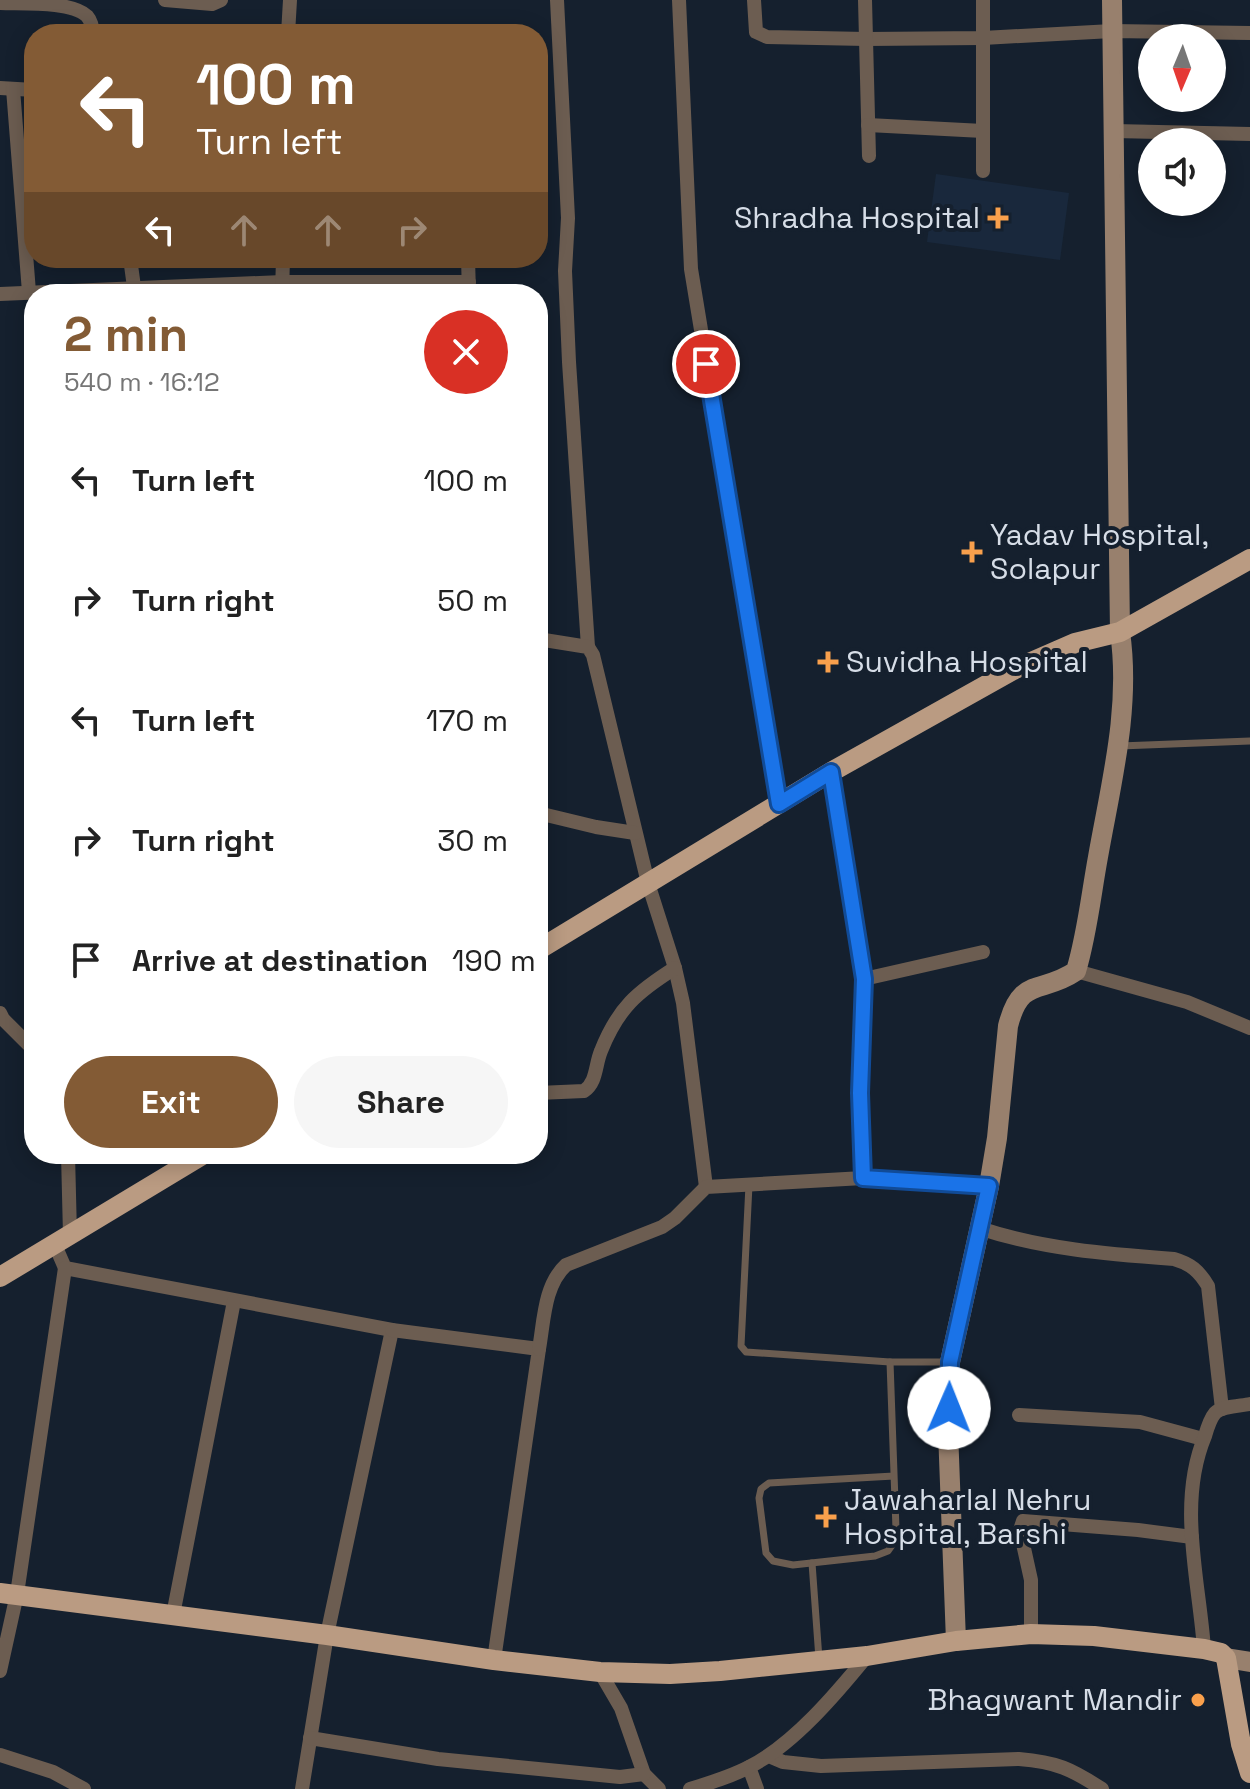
<!DOCTYPE html>
<meta charset="utf-8">
<style>
:root{--surface:#fff;--page:#f6f6f6;--text:#222;--muted:#767676;--accent:#835b35}
body{margin:0;font-family:"Space Grotesk",sans-serif;background:var(--page);color:var(--text);height:100vh;display:flex;flex-direction:column;font-size:30px;white-space:nowrap}
*{box-sizing:border-box;margin:0}
p{font-size:26px;color:var(--muted)}
.icon{flex:none;width:44px;height:44px;fill:none;stroke:currentColor;stroke-width:2;stroke-linecap:round;stroke-linejoin:round}
.map{position:relative;flex:1;overflow:hidden}
.side{position:absolute;left:24px;top:284px;width:524px;height:880px;display:flex;flex-direction:column;background:var(--surface);border-radius:32px;box-shadow:0 4px 20px #0003}
.side>*{flex:none}
.top-card{position:absolute;left:24px;top:24px;width:524px;height:244px;border-radius:32px;box-shadow:0 4px 20px #0003;background:#835b35;color:#fff;overflow:hidden}
.needle{width:52px;rotate:182deg}
.buttons{position:absolute;left:1138px;top:24px;display:grid;gap:16px}
.buttons a{display:grid;place-items:center;width:88px;height:88px;border-radius:50%;background:var(--surface);box-shadow:0 4px 20px #0003;font-size:40px}
.pin{position:absolute;display:grid;place-items:center;width:68px;height:68px;color:#fff;margin:-34px;border:4px solid #fff;border-radius:50%;box-shadow:0 2px 8px #0007}
.me{position:absolute;width:88px;margin:-44px;rotate:1deg;stroke-linejoin:round;filter:drop-shadow(0 0 6px #0008)}
.turn{display:flex;align-items:center;gap:28px;height:168px;padding:0 40px;font-size:36px}
.turn .icon{width:104px;height:104px;stroke-width:2.5}
.turn b{display:block;font-size:56px;line-height:68px}
.lanes{display:flex;align-items:center;height:76px;padding:0 40px;background:#0003;justify-content:center;gap:40px;direction:ltr}
.lanes .off{opacity:.35}
.round{display:grid;place-items:center;flex:none;width:84px;height:84px;border-radius:42px;background:var(--page)}
.headline{display:flex;align-items:center;justify-content:space-between;height:136px;padding:0 40px}
h1{font-size:48px;font-weight:600;line-height:60px;color:var(--accent)}
.primary-button{display:flex;gap:16px;margin-top:auto;padding:16px 40px}
.primary-button a{flex:1;height:92px;border-radius:48px;background:var(--accent);color:#fff;font-size:32px;font-weight:600;line-height:92px;text-align:center}
.primary-button a+a{background:var(--page);color:var(--text)}
ul{padding:0;list-style:none}
li{display:flex;align-items:center;gap:24px;height:120px;padding:0 40px}
li div{flex:1}
li b{display:block;font-size:30px}
li em{font-style:normal}
.map>svg:first-child{display:block}
.built{fill:#19283c}
.lines{fill:none;stroke-linecap:round;stroke-linejoin:round}
.lane{stroke:#6c5d51;stroke-width:7}
.street{stroke:#6c5d51;stroke-width:14}
.secondary{stroke:#98806d;stroke-width:20}
.primary{stroke:#ba9b82;stroke-width:20}
.route-casing{stroke:#114b97;stroke-width:20}
.route{stroke:#1a73e8;stroke-width:14}
.poi-dot{fill:#f9a04c;stroke:#15202e;stroke-width:3}
.labels{text-anchor:middle;stroke-width:8;stroke-linejoin:round;paint-order:stroke}
.poi-label{font-size:30px;fill:#d6dde7;stroke:#15202e;text-anchor:start}
</style>
<div class="map">
<svg width="1250" height="1789" viewBox="0 0 1250 1789">
<rect width="100%" height="100%" fill="#15202e"/>
<polygon class="built" points="936,174 1069,193 1060,260 927,242"/>
<g class="lines">
<g class="lane">
<polyline points="1120,746 1250,741"/>
<polyline points="749,1185 741,1346 746,1352 890,1362 948,1362"/>
<polyline points="890,1362 896,1529 895,1541 888,1551 875,1556 793,1565 773,1561 766,1553 759,1498 761,1489 769,1483 894,1476"/>
<polyline points="812,1563 819,1659"/>
</g>
<g class="street">
<polyline points="165,0 212,4 221,0"/>
<polyline points="557,0 568,218 565,271 569,362 588,647"/>
<polyline points="679,0 691,269 779,804"/>
<polyline points="754,0 756,32 767,37 866,39 983,38 1112,31 1250,33"/>
<polyline points="865,0 869,156"/>
<path d="M0 3C22 4 71 1 87 16 92 22 92 27 93 34"/>
<polyline points="288,34 290,0"/>
<polyline points="0,88 34,90"/>
<polyline points="13,89 29,292"/>
<polyline points="868,125 983,131"/>
<polyline points="1114,131 1250,134"/>
<polyline points="983,171 983,0"/>
<polyline points="130,258 134,287"/>
<polyline points="468,258 469,294"/>
<polyline points="0,294 282,282 469,282"/>
<polyline points="282,294 283,258"/>
<polyline points="538,639 588,647 593,655 648,883 675,968 683,1003 706,1187"/>
<polyline points="831,772 864,979 860,1093 863,1178"/>
<polyline points="538,813 596,827 635,833"/>
<polyline points="1076,971 1187,1002 1250,1028"/>
<polyline points="864,979 983,952"/>
<polyline points="0,1013 3,1019 34,1050"/>
<path d="M538 1093 584 1091C597 1082 595 1065 601 1051 618 1008 637 992 675 968"/>
<polyline points="68,1154 70,1235"/>
<path d="M979 1228C1042 1249 1107 1254 1174 1259 1191 1264 1199 1271 1208 1286L1222 1409"/>
<polyline points="55,1245 65,1268 392,1330 327,1635 302,1789"/>
<polyline points="392,1330 539,1349 494,1660"/>
<path d="M539 1349C544 1321 544 1285 566 1265L662 1227 675 1218 706 1187 863 1178 989 1186"/>
<polyline points="1019,1415 1140,1422 1203,1439"/>
<polyline points="173,1615 234,1301"/>
<polyline points="1031,1634 1031,1580 1020,1530 1023,1521 1138,1530 1192,1537"/>
<path d="M1204 1649C1199 1579 1177 1503 1205 1436 1207 1429 1210 1419 1215 1413 1222 1406 1240 1406 1250 1404"/>
<polyline points="0,1671 17,1594 65,1268"/>
<polyline points="600,1672 621,1708 644,1774 659,1789"/>
<polyline points="310,1738 438,1759 620,1777 644,1774"/>
<polyline points="0,1755 53,1772 84,1789"/>
<path d="M769 1756 783 1762 821 1766 1019 1759C1057 1762 1071 1769 1102 1789"/>
<polyline points="749,1767 757,1789"/>
<path d="M690 1789C710 1783 730 1777 749 1767 793 1745 836 1694 867 1656"/>
</g>
<g class="secondary">
<path d="M956 1641 948 1431 950 1362 989 1186 997 1138 1008 1026C1021 975 1041 995 1076 971 1087 935 1091 895 1098 857 1111 783 1131 708 1120 632L1112 0"/>
<polyline points="1226,1658 1250,1662"/>
</g>
<g class="primary">
<polyline points="538,950 831,772 1015,669 1075,643 1120,632 1250,559"/>
<polyline points="0,1277 204,1154"/>
<polyline points="0,1593 327,1635 494,1660 600,1672 670,1674 720,1671 867,1656 956,1641 1031,1634 1094,1636 1204,1649 1221,1653 1226,1658 1241,1744 1250,1773"/>
</g>
</g>
<g class="lines">
<defs>
<polyline id="route" points="706,364 779,804 831,772 864,979 860,1093 863,1178 989,1186 950,1362 949,1408"/>
</defs>
<use href="#route" class="route-casing"/>
<use href="#route" class="route"/>
</g>
<g class="poi-dot">
<path d="M994 206h8v8h8v8h-8v8h-8v-8h-8v-8h8z"/>
<path d="M968 540h8v8h8v8h-8v8h-8v-8h-8v-8h8z"/>
<path d="M824 650h8v8h8v8h-8v8h-8v-8h-8v-8h8z"/>
<path d="M822 1505h8v8h8v8h-8v8h-8v-8h-8v-8h8z"/>
<circle cx="1198" cy="1700" r="8"/>
</g>
<g class="labels">
<g class="poi-label">
<text x="980" y="228" text-anchor="end">Shradha Hospital</text>
<text x="990" y="545">Yadav Hospital,<tspan x="990" dy="34">Solapur</tspan></text>
<text x="846" y="672">Suvidha Hospital</text>
<text x="844" y="1510">Jawaharlal Nehru<tspan x="844" dy="34">Hospital, Barshi</tspan></text>
<text x="1182" y="1710" text-anchor="end">Bhagwant Mandir</text>
</g>
</g>
</svg>
<div class="buttons">
<a><svg class="needle" viewBox="-14 -14 28 28"><path d="M0-13l5 13h-10z" fill="#e53935"/><path d="M0 13l5-13h-10z" fill="#767676"/></svg></a>
<a><svg class="icon" aria-label="sound" viewBox="0 0 24 24"><path d="M4 9h4l5-4v14l-5-4H4zM17 9q2 3 0 6"/></svg></a>
</div>
<div class="pin" style="left:706px;top:364px;background:#d93025"><svg class="icon" aria-label="arrive" viewBox="0 0 24 24"><path d="M6 21V4h12l-3 4 3 4H6"/></svg></div>
<svg class="me" style="left:949px;top:1408px" viewBox="-20 -20 40 40"><circle r="19" fill="#fff"/><path d="M0-13L10 11 0 6-10 11z" fill="#1a73e8"/></svg>
<div class="top-card">
<div class="turn"><svg class="icon" aria-label="left" viewBox="0 0 24 24"><path d="M17 20v-9H6M10 6l-5 5 5 5"/></svg><div><b>100 m</b>Turn left</div></div>
<div class="lanes"><svg class="icon" aria-label="left" viewBox="0 0 24 24"><path d="M17 20v-9H6M10 6l-5 5 5 5"/></svg><svg class="icon off" aria-label="ahead" viewBox="0 0 24 24"><path d="M12 20V5M6 11l6-6 6 6"/></svg><svg class="icon off" aria-label="ahead" viewBox="0 0 24 24"><path d="M12 20V5M6 11l6-6 6 6"/></svg><svg class="icon off" aria-label="right" viewBox="0 0 24 24"><path d="M7 20v-9h11M14 6l5 5-5 5"/></svg></div>
</div>
<section class="side">
<div class="headline"><div><h1>2 min</h1><p>540 m · 16:12</p></div><a class="round" style="background:#d93025;color:#fff"><svg class="icon" aria-label="close" viewBox="0 0 24 24"><path d="M6 6l12 12M18 6L6 18"/></svg></a></div>
<ul>
<li><svg class="icon" aria-label="left" viewBox="0 0 24 24"><path d="M17 20v-9H6M10 6l-5 5 5 5"/></svg><div><b>Turn left</b></div><em>100 m</em></li>
<li><svg class="icon" aria-label="right" viewBox="0 0 24 24"><path d="M7 20v-9h11M14 6l5 5-5 5"/></svg><div><b>Turn right</b></div><em>50 m</em></li>
<li><svg class="icon" aria-label="left" viewBox="0 0 24 24"><path d="M17 20v-9H6M10 6l-5 5 5 5"/></svg><div><b>Turn left</b></div><em>170 m</em></li>
<li><svg class="icon" aria-label="right" viewBox="0 0 24 24"><path d="M7 20v-9h11M14 6l5 5-5 5"/></svg><div><b>Turn right</b></div><em>30 m</em></li>
<li><svg class="icon" aria-label="arrive" viewBox="0 0 24 24"><path d="M6 21V4h12l-3 4 3 4H6"/></svg><div><b>Arrive at destination</b></div><em>190 m</em></li>
</ul>
<div class="primary-button"><a>Exit</a><a>Share</a></div>
</section>
</div>
